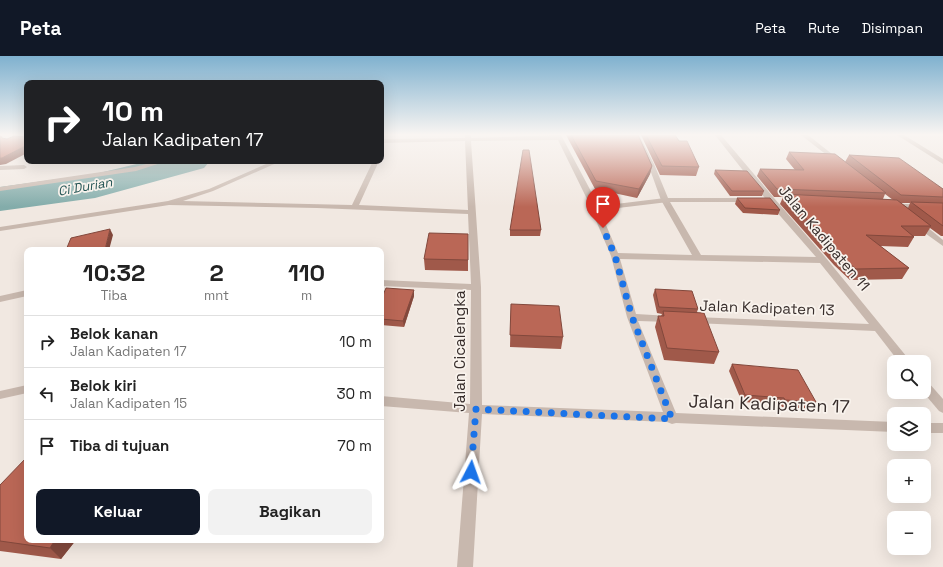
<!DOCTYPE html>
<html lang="id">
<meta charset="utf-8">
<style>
:root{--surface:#fff;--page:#f2f2f2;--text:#222;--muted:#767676;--line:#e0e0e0;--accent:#111827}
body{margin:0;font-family:"Space Grotesk",sans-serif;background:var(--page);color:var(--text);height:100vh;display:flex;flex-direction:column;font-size:15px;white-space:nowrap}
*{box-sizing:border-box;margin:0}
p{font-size:13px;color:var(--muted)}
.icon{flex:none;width:22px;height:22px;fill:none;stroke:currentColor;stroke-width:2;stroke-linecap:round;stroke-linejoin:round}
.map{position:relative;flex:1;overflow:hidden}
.panel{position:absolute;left:24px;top:191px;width:360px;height:296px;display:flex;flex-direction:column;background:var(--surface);border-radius:8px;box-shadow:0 4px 16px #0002}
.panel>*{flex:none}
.top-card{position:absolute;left:24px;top:24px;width:360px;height:84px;border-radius:8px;box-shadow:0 4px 16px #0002;background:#202124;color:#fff;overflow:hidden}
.tools{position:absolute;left:887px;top:299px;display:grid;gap:8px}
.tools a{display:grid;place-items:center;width:44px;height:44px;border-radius:8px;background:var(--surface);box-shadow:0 4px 16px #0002;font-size:20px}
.pin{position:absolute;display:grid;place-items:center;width:34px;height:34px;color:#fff;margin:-41px -17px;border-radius:50% 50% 50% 0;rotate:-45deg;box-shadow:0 0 4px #0007}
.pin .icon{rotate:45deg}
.me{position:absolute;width:44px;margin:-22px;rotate:4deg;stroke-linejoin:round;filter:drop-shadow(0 0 3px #0008)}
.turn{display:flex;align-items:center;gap:14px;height:84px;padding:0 12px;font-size:18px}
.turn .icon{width:52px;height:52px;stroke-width:2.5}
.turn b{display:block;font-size:28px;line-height:34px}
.eta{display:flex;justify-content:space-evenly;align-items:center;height:68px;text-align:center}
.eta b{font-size:24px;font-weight:800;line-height:28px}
.cta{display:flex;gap:8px;margin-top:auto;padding:8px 12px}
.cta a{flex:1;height:46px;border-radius:8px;background:var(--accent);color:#fff;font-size:16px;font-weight:800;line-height:46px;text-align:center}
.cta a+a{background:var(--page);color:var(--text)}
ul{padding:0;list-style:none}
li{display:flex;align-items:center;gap:12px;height:52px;padding:0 12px;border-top:1px solid var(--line)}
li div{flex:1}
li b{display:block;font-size:15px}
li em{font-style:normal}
header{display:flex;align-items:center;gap:24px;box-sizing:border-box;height:56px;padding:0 20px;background:var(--accent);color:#fff}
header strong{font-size:19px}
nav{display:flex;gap:22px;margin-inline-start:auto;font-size:14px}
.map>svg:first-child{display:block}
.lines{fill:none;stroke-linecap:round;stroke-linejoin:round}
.river{fill:#83acaa;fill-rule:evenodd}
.service{fill:#c8b8ae;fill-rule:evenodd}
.minor{fill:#c8b8ae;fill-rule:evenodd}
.wall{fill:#a0594a;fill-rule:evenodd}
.shaded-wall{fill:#82483c}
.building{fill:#ba6756;stroke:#82483c}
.route{stroke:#1a73e8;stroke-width:7;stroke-dasharray:0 12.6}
.labels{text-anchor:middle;stroke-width:3.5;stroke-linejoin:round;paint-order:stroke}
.far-water-label{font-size:13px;font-style:italic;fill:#255555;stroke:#f9f3ed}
.street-label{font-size:15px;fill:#382e2c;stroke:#f9f3ed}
.near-street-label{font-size:18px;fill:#382e2c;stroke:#f9f3ed}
</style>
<header>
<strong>Peta</strong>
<nav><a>Peta</a><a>Rute</a><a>Disimpan</a></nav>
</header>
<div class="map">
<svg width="943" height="511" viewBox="0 0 943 511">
<rect width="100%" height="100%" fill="#f1e8e1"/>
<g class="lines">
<polygon class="river" points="149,105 210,105 204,112 95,142 0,155 0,131 95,118"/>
<polygon class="service" points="665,142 668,142 668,146 618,152 597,160 593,158 616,148"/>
<g class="minor">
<path d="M465 79H471V82L561 79 594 141 618 197 692 199 661 144 648 108 633 79H639L654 108 668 142H749L753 144 749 146H670L701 199 816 201 768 146 715 79H721L774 142 826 202 911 306H899L875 275 694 267 689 264 694 261 869 268 820 207 620 203 636 258 670 260 675 263 670 266 638 265 676 357 894 366V376L676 367 672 368 667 366 482 358 473 511H457L469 357 381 350V340L470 348 471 234 381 230V224L471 228 468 158 317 152 169 149 0 175V171L168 145 209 133 273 105H281L213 135 183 145 352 149 373 105H379L359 149 468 154 465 85 381 87V83L465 82ZM558 84 586 141 611 200 627 261 663 356 482 349 481 231 471 85Z"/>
<polygon points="801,79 808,79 842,106 837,107"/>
<polygon points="897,79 904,79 943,103 943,108"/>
<polygon points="157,105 167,105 136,115 0,135 0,131 135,111"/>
<polygon points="0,110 24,109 27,111 24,113 0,114"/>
<polygon points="888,147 943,150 943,154 891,151 887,149"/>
<polygon points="915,166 921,166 943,184 943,190 915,170"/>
<polygon points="27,234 27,240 0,246 0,240"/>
<polygon points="924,325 928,326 943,343 943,357 939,355 923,336"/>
<polygon points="27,329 27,337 0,343 0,335"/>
<rect x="924" y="367" width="19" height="10"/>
</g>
</g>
<g class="wall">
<polygon points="566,79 638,79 652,110 650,118 637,142 595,133"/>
<polygon points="641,79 675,79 699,111 696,120 660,119"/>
<path d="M789 96 845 106 849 99 943 133V180H941L930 172 925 180H913L914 181 908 191 880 190 909 212 902 223 850 224 834 209 780 148 783 141H774L757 120 760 113 795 114 786 103ZM885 138 893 144 883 143ZM900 147H910L908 152Z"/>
<polygon points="715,114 764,135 762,140 730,140 714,118"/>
<polygon points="737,142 780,154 778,159 743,157 735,148"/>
<polygon points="510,174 541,174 540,180 510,180"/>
<polygon points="468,178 468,215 425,214 424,203"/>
<polygon points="655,233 698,253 697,256 719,296 714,308 664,304 655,271 658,260 661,260 662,258 657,257 653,239"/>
<polygon points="414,240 404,271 381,269 381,244"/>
<polygon points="511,248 563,281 561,293 510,291"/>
<polygon points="732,308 816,346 812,353 782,351 780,348 742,346 729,315"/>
<polygon points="0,429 27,484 76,484 61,503 0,495"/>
</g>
<g class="shaded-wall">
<polygon points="27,89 27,97 6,108 0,109 0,102"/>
<polygon points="652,110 650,118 637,142 639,133"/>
<polygon points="110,173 113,179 109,194 105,194"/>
<polygon points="414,234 414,240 404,271 403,265"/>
<polygon points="55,484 76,484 61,503 50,492"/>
</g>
<g class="building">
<polygon points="571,79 638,79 652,110 639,133 596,125"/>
<polygon points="646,79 675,79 679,85 687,85 699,111 662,110"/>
<polygon points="0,80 1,80 2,82 7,83 14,80 27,81 27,89 2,102 0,102"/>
<polygon points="523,94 529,94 541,174 510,174"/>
<polygon points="789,96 835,98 886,137 777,133 760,113 804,114"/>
<polygon points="849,99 899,102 943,133 943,141 901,139"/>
<polygon points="715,114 747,115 764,135 732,135"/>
<polygon points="784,138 897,144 931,170 901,170 914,181 866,179 909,212 856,213 839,199"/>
<polygon points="737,142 770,142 780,154 745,152"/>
<polygon points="911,146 943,147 943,170"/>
<polygon points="110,173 105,194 66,194 71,182"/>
<polygon points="429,177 468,178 468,204 424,203"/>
<polygon points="386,232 414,234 403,265 381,263 381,244"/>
<polygon points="655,233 692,235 698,253 659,251"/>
<polygon points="511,248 559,250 563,281 510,279"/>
<polygon points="663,255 704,257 719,296 667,292 658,260 664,260"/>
<polygon points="732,308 798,314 816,346 785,344 784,342 745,339"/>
<polygon points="27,401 27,484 55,484 50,492 0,485 0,429"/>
</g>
<linearGradient id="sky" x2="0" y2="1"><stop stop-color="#7fb1cf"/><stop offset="0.52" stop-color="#f9f5f2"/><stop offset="1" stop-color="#f9f5f2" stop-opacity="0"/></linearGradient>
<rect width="943" height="151" fill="url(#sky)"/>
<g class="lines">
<polyline class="route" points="471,416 476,353 672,363 632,261 615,200 603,172"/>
</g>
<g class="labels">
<g class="far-water-label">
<text transform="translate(85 130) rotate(-10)" y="5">Ci Durian</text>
</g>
<g class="street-label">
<text transform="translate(824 182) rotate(50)" y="5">Jalan Kadipaten 11</text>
<text transform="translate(767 252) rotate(2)" y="5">Jalan Kadipaten 13</text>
<text transform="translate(460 295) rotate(-90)" y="5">Jalan Cicalengka</text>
</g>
<g class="near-street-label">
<text transform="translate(769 348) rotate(2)" y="6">Jalan Kadipaten 17</text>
</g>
</g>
</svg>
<div class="tools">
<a><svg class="icon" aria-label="search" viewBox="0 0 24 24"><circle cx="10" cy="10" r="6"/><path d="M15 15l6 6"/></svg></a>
<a><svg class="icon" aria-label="layers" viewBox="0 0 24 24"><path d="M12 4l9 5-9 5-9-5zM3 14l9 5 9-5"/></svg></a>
<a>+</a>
<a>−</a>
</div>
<div class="pin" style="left:603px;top:172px;background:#d93025"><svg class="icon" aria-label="arrive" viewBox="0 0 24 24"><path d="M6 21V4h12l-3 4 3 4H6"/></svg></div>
<svg class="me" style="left:471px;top:416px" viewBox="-20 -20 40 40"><path d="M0-17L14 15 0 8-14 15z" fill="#1a73e8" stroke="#fff" stroke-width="4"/></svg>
<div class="top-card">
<div class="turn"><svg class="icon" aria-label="right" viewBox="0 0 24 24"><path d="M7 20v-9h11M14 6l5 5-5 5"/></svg><div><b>10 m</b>Jalan Kadipaten 17</div></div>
</div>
<section class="panel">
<div class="eta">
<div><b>10:32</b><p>Tiba</p></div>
<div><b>2</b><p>mnt</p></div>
<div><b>110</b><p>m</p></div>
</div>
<ul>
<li><svg class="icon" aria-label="right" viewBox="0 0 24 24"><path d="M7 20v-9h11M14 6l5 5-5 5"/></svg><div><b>Belok kanan</b><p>Jalan Kadipaten 17</p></div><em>10 m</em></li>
<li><svg class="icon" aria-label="left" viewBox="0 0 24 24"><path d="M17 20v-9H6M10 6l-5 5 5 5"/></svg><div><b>Belok kiri</b><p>Jalan Kadipaten 15</p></div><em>30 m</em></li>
<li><svg class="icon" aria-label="arrive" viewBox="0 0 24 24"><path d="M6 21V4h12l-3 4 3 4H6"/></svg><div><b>Tiba di tujuan</b></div><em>70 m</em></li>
</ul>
<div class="cta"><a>Keluar</a><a>Bagikan</a></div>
</section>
</div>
